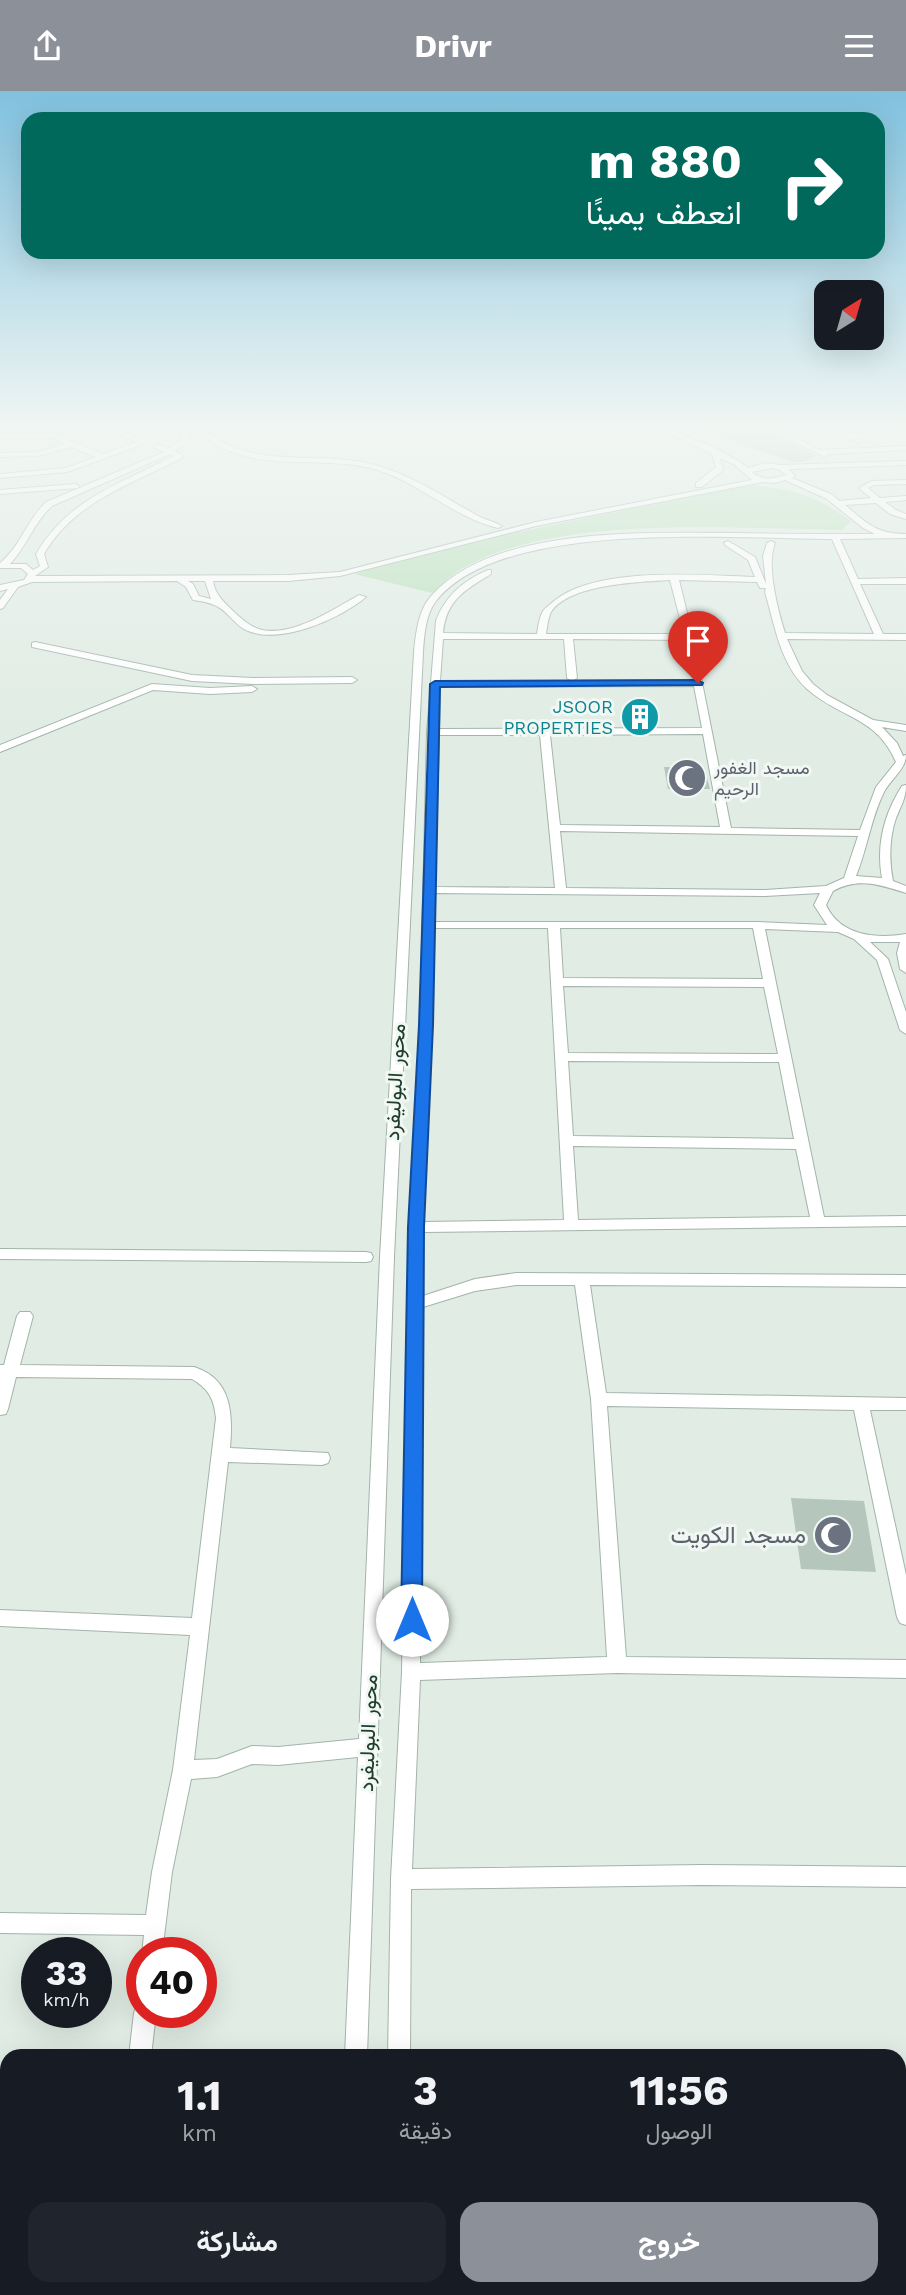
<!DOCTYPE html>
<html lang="ar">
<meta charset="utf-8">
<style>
:root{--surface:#171b24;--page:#20242c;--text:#f1f3f6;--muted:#9ea1a6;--accent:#8c9099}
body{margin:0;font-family:"Work Sans",Vazirmatn,sans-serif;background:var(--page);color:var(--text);direction:rtl;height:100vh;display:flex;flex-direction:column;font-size:26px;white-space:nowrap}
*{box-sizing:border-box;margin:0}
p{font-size:23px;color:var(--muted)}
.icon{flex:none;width:38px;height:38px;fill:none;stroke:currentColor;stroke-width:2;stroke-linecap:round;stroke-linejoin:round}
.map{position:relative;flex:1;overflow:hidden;direction:ltr}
.drawer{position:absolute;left:0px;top:1958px;width:906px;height:247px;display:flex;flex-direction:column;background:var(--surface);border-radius:21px 21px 0 0;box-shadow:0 7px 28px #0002;direction:rtl}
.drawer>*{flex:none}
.banner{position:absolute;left:21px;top:21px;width:864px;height:147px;border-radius:21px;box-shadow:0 7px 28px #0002;direction:rtl;background:#00695c;color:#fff;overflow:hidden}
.needle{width:46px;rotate:37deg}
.fabs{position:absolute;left:814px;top:189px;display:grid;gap:14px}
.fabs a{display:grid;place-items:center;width:70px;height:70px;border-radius:14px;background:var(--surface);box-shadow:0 7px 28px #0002;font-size:35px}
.speed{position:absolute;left:21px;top:1846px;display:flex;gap:14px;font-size:35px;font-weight:700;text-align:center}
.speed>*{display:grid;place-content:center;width:91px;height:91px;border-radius:50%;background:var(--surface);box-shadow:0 7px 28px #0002;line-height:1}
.speed small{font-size:18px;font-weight:400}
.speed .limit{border:10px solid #d22;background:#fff;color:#111}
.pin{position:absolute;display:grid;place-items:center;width:60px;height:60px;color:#fff;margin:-72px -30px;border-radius:50% 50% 50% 0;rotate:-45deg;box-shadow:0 0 7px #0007}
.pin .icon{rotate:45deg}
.me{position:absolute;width:77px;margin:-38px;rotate:0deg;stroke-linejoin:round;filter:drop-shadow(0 0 5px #0008)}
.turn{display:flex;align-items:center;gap:24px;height:147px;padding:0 28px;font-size:32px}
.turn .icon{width:91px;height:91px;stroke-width:2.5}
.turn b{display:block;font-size:49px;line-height:60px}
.eta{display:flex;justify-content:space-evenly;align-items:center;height:119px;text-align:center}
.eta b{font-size:42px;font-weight:700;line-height:49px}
.button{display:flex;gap:14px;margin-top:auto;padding:14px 28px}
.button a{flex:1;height:80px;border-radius:21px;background:var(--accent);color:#fff;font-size:28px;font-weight:700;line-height:80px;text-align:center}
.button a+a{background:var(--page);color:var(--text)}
header{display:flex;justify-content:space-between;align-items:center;height:91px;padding:0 28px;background:var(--accent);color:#fff;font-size:32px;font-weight:700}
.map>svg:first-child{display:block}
.green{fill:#b7dfb9}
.building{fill:#b5c7bc}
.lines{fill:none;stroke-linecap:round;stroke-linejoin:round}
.minor-casing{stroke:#a3b4aa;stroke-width:2}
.minor{fill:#fff;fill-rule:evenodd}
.route{fill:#1a73e8;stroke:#114b97;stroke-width:2}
.labels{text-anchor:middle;stroke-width:6;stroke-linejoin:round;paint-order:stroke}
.far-culture-label{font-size:18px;fill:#0d838f;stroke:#f1f8f3;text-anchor:end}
.far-worship-label{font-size:18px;fill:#5b616d;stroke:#f1f8f3;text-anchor:start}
.street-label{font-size:21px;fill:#203d2f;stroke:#f1f8f3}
.near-worship-label{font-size:24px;fill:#5b616d;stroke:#f1f8f3;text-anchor:end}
</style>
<header><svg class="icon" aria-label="menu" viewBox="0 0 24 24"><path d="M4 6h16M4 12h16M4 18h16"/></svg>Drivr<svg class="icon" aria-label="share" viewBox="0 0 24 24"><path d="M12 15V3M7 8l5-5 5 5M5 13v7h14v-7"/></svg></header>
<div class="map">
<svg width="906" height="2204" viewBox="0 0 906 2204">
<rect width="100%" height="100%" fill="#e0ece4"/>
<path class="green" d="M749 394C793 398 814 404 851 430L842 439C730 438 560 422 461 478 451 484 441 494 432 502L354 483 468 451Z"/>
<g class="building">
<polygon points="693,337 762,337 816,365 804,371 792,371"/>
<polygon points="664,676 704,676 710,698 668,698"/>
<polygon points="791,1407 864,1410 876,1481 801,1478"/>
</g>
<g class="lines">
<defs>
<g id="minor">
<polygon points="38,337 46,337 63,347 103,363 137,351 100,337 111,337 149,351 67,381 0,387 0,383 66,377 96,366 71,356 38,365 0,366 0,362 38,361 65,353 52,347 0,347 0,343 45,343"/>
<path d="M185 337H192L186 352 174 360 182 363V367C131 393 74 411 44 463L48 476 35 485 288 484 340 481 536 431 752 389 735 374 720 367 723 379 702 396H696V392L716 376 712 363 658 337C675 337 735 365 748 377L765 372 780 374 906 370V374L789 378 795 385 792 387 833 404 839 410 871 407 859 397 872 390 906 389V393L874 394 868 397 880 407 906 405V409L885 411 896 419 906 423V428L890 423 876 412 845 414C867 432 876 443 906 443V447L840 448 858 488 906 487V493H860L883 543H906V549L787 548 802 580 813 593 827 604 873 629 906 634V640L882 636 897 652 903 665 906 664C906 678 891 688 884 701 871 727 867 758 856 785L882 787C876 754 884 723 902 695L906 694C906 707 901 715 896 727 889 748 889 769 893 790L906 795V802C880 794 859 786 833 800L826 814C840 845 876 848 906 843V882L900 878 897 862 900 851H870L888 868 906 921V943L900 939 877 869 854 848 838 841 765 838 824 1126 906 1125V1135L423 1141V1205L475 1188 516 1182 906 1184V1196L590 1194 606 1302 906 1307V1319H870L906 1484V1534L900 1532 897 1526 854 1319 607 1315 626 1566 906 1569V1587L617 1582 420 1589 412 1778 702 1774 906 1776V1796L702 1794 411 1798 410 1965H388L391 1788 402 1581 409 1136 420 934 427 641 436 530C445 505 464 489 488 479H491V483C465 499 446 509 443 542L537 543C538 536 539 528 542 522 544 517 550 514 554 510 596 475 702 484 755 486L748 469 725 454 724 452 728 450 755 466 766 493 763 465 767 452 771 450 775 452C766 474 778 519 785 542L874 543 832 448C733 448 502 427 436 510 426 523 424 544 423 561L394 1166 367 1965H345L358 1666 278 1674 252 1673 217 1686 191 1688 172 1781 162 1862 142 1863 144 1844 0 1842V1822L146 1824 152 1781 173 1679 190 1544 0 1535V1519L192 1527 216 1327C214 1308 209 1298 192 1288L16 1286 8 1318 6 1323 0 1324V1274H4L17 1225 20 1221H30L33 1225 20 1274 194 1276C232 1288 233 1323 230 1357L328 1362 330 1367 328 1372 322 1374 228 1371 194 1669 217 1668 252 1655 278 1656 359 1648 380 1166 414 561C416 542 418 520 431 505 495 434 647 442 736 442 783 443 829 443 875 443L863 437 827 408 785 389 775 392 763 391 536 435 340 485 288 490H213C215 504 224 511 234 521 242 528 250 536 262 539 294 545 332 519 359 504L366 506C340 528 277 556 244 538 233 532 226 518 214 514 208 511 200 510 193 509L186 496 177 490 32 491 18 496 3 517 0 518V509L8 498 0 500V494L24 489 28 483 21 477H0V472C20 456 27 429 46 411L164 361 155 357V353L169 357 180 349ZM170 363 173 365C119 394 69 407 36 463L40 475 33 479 26 473H10C27 455 34 431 52 415ZM772 377 780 379 786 384C775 388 762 390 752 381ZM670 489 684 543H546C547 537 548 527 551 521 569 493 639 491 670 489ZM679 489 757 491 760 497H766L765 501C775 535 780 573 807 598 841 628 876 625 896 671L876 696 860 739 731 737 693 546ZM188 490H205L211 508 199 505 193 493ZM443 548H564L567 587 572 590H440ZM573 548 685 549 693 589 572 590 577 587ZM694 595 702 637 439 638 440 596ZM703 643 720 736 560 734 550 644ZM439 644H540L555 797 435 796ZM560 740 858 745 844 787 826 795 765 799 566 797ZM435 802 765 805 820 802 814 814 827 834 758 831H434ZM434 837H548L564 1129 423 1131ZM560 837H753L763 888 563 887ZM563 895 764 896 778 963 568 962ZM568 970 779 971 794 1048 573 1045ZM573 1055 796 1058 810 1126 578 1129ZM516 1194H575L591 1308 607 1566 420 1572 423 1216 475 1200Z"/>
<path d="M196 337H203C249 380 316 359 372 373 410 383 440 404 473 422 482 428 493 430 502 435L498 437C455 427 421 393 378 379 319 361 243 388 196 337Z"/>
<polygon points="766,337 775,337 820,359 906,355 906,359 828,363 825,366"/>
<path d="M829 337C838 337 846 344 855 343 872 342 888 337 905 337L858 347 862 350 858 352Z"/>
<polygon points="75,393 79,395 78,397 0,403 0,399"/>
<polygon points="35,551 192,584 253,587 352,586 357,589 352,592 253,593 192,590 32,556 32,552"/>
<polygon points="152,593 210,597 252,595 257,598 252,601 210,603 153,599 0,661 0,654"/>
<polygon points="0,1158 366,1161 371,1162 373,1166 371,1170 366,1171 0,1168"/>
<polygon points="142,1913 142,1922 156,1922 151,1965 129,1965 134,1922 137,1914"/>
<polygon points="900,2023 906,2024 906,2046 900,2045"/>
<rect x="0" y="2082" width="7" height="24"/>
<rect x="100" y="2198" width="24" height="6"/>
<rect x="335" y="2198" width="24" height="6"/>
<rect x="385" y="2198" width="24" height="6"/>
<polygon points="669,2198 694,2198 696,2204 671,2204"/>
</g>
</defs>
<use href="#minor" class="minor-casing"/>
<use href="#minor" class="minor"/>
</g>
<linearGradient id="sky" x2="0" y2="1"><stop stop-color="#80c1de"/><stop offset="0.52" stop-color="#f1f6f3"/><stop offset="1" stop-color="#f1f6f3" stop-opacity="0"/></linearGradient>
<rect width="906" height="646" fill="url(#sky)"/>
<polygon class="route" points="698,589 703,592 702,594 440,596 433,934 424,1136 422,1529 419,1535 412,1538 404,1535 401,1529 408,1136 419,934 430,593 435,590"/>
<defs>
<symbol id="building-disc" viewBox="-11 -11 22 22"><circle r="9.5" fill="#0f9aa8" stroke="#f1f8f3"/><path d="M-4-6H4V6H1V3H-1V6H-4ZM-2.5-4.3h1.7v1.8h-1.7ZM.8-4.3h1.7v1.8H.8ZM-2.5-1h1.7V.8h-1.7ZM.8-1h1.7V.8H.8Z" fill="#fff"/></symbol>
<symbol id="mosque-disc" viewBox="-11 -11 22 22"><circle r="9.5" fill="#6b7280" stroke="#f1f8f3"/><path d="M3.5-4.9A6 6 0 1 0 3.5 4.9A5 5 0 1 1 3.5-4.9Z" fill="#fff"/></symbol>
</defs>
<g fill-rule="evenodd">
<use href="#building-disc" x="618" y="604" width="44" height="44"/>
<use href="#mosque-disc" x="665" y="665" width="44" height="44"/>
<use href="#mosque-disc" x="811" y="1422" width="44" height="44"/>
</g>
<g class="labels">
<g class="far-culture-label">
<text x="613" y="622">JSOOR<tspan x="613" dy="21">PROPERTIES</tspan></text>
</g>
<g class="far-worship-label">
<text x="714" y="683">مسجد الغفور<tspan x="714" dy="21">الرحيم</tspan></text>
</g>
<g class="street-label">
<text transform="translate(395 991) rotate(-87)" y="7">محور البوليفرد</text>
<text transform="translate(368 1642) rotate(-88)" y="7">محور البوليفرد</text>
</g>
<g class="near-worship-label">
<text x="806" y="1452">مسجد الكويت</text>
</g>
</g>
</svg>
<div class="fabs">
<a><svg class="needle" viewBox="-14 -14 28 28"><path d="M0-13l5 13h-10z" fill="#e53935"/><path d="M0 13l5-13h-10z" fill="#9ea1a6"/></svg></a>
</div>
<div class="speed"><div>33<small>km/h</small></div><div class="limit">40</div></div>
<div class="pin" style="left:698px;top:592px;background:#d93025"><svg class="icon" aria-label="arrive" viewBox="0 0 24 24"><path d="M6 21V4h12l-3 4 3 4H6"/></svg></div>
<svg class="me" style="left:412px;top:1529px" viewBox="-20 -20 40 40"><circle r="19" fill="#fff"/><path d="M0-13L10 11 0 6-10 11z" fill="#1a73e8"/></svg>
<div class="banner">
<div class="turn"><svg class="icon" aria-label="right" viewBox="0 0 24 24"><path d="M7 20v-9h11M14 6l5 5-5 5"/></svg><div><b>880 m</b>انعطف يمينًا</div></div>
</div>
<section class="drawer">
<div class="eta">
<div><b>11:56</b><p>الوصول</p></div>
<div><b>3</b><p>دقيقة</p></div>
<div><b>1.1</b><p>km</p></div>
</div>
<div class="button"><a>خروج</a><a>مشاركة</a></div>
</section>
</div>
